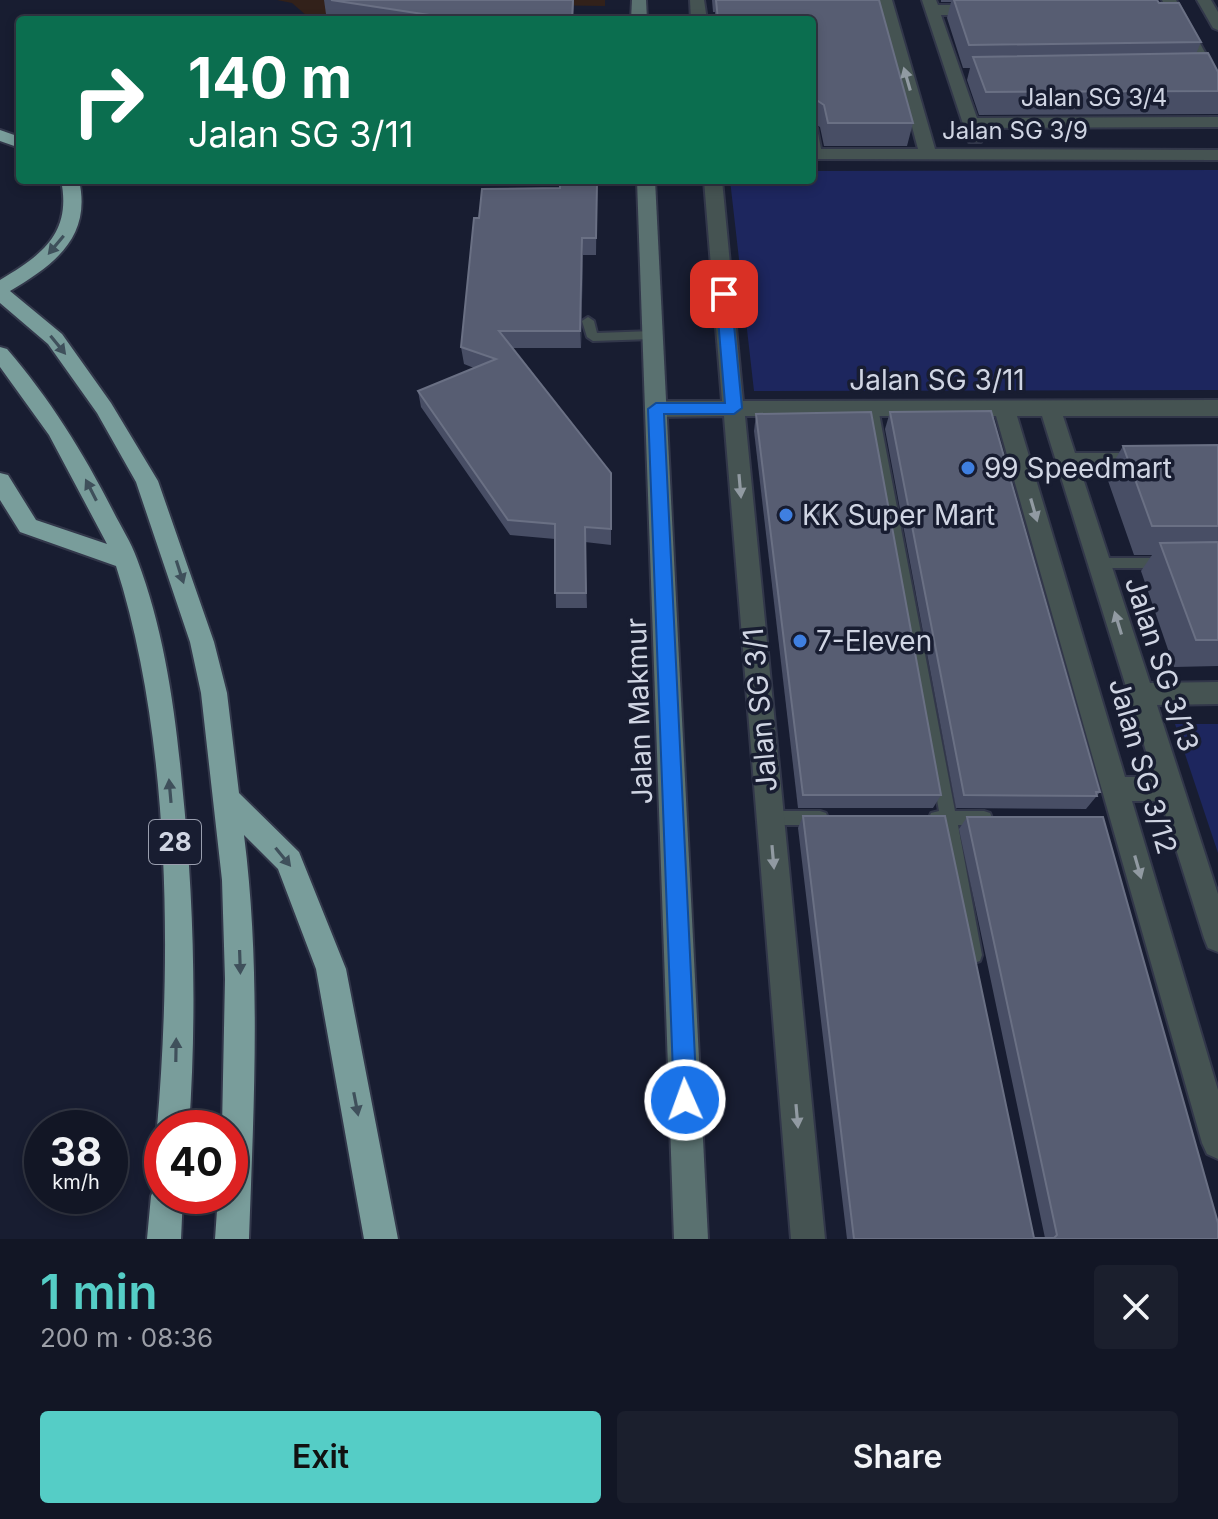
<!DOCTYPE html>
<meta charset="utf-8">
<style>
:root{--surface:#121625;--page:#1b1f2d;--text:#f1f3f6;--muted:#9c9fa7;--line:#313542;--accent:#55cdc6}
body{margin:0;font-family:Inter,sans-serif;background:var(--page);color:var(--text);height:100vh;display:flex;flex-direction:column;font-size:30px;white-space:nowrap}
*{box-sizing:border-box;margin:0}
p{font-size:26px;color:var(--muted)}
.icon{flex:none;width:44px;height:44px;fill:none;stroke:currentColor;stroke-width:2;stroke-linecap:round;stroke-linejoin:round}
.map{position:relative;height:1239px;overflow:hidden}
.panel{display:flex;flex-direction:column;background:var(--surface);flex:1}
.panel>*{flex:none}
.hud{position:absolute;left:16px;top:16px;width:800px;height:168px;border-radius:8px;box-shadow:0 4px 12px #0003,0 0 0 2px var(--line);background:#0b6e4f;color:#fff;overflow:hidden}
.speed{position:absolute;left:24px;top:1110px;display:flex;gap:16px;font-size:40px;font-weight:700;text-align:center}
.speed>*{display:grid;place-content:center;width:104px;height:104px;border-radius:50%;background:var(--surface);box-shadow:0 4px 12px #0003,0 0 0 2px var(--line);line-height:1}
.speed small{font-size:20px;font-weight:400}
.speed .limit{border:12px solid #d22;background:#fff;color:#111}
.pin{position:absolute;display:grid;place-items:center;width:68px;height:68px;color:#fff;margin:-34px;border-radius:16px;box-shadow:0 4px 12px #0006}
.me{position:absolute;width:88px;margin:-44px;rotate:358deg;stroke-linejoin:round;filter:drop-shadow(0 0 6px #0008)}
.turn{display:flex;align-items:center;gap:28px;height:168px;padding:0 40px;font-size:36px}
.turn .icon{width:104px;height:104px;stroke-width:2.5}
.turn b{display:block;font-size:56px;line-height:68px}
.round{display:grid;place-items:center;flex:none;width:84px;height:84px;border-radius:8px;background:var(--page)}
.headline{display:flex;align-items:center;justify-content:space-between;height:136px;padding:0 40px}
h1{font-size:48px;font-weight:600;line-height:60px;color:var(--accent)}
.button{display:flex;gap:16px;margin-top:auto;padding:16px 40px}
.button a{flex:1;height:92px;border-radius:8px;background:var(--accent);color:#111;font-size:32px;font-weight:600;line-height:92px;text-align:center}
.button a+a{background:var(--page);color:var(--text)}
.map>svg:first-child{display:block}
.industrial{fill:#32211a}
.green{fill:#1d265e}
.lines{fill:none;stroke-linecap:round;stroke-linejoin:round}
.lane-casing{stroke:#32374a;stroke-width:4}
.street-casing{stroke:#32374a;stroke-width:4}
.secondary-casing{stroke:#32374a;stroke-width:4}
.highway-casing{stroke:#32374a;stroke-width:4}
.lane{fill:#455352;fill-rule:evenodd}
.street{fill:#455352;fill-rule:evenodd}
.secondary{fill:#5a7170;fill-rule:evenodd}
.highway{fill:#799d9b;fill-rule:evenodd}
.wall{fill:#484e65}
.shaded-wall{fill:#2f344a}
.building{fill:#575d72;stroke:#6a7084;stroke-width:2}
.oneway{fill:#919aa2}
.oneway2{fill:#3f505b}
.route{fill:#1a73e8;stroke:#114b97;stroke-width:2}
.shop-dot{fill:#3f7fe0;stroke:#181d31;stroke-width:3}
.labels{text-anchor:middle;stroke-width:7;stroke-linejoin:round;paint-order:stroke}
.far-street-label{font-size:24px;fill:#d0d5e3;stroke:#181d31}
.shield{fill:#181d31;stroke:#999eae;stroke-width:2}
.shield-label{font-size:26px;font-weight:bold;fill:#d0d5e3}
.street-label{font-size:28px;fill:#d0d5e3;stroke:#181d31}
.poi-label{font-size:28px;fill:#d0d5e3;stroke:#181d31;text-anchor:start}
</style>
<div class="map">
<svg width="1218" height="1239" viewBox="0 0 1218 1239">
<rect width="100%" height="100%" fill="#181d31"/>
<polygon class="industrial" points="277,0 605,0 605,6 533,5 515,20 332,20 307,16 292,3"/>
<g class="green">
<polygon points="1218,170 1218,390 754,391 730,180 812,180 812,171"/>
<polygon points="1218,724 1218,853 1175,724"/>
</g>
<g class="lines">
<defs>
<g id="lane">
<polygon points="812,125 817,128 822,154 817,157 812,154"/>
<polygon points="588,317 594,321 597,333 653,331 659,335 653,339 593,341 587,337 582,321"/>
<polygon points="872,404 878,408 955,811 984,811 990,813 992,818 990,823 984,825 958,825 982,955 980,961 974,963 968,961 966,955 942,825 931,823 929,818 931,813 939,811 866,408"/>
<polygon points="1099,558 1166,558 1173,563 1166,568 1099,568 1092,563"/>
<polygon points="770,811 820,811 826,813 828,818 826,823 820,825 770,825 764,823 762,818 764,813"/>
</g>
<g id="street">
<polygon points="690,0 704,0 707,20 691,20"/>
<polygon points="878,0 892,0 935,149 1218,150 1218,160 812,159 812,149 918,149"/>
<polygon points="922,0 936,0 938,5 982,5 990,10 982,15 941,15 977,118 1218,117 1218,127 980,128 983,138 981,142 969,142"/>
<polygon points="1162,0 1176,0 1218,76 1218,96 1210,91"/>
<polygon points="1197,0 1211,0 1218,12 1218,30 1213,28"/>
<path d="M704 180H722L743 401 1218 400V416H1063L1075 453H1144L1152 455 1155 461 1152 467 1144 469H1080L1150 683 1218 682V704L1157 705 1218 894V952L1208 948 1204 938 1161 801H1132L1218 1090V1159L1207 1154 1202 1143 996 416H745L825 1239H791L724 416 656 417 649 414 646 409 649 404 656 401H722ZM1017 416H1042L1154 777H1125Z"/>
</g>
<g id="secondary">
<polygon points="632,0 646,0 647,20 631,20"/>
<polygon points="637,180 655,180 708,1239 674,1239"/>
</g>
<g id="highway">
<polygon points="0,130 20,137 20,148 0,141"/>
<path d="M61 180H79C92 237 54 265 10 291L62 334 111 403 158 481 214 642 227 693 239 793 299 852 346 969 398 1239H364L316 969 278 869 244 835C261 969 254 1104 249 1239H215L218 1196H230V1128H222L225 979 222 880 201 693 190 642 136 482 97 413 48 344 0 303V280C42 255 72 233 61 180Z"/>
<path d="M0 347 7 349C50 399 83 452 113 511 121 527 131 542 137 559 164 630 175 708 182 784 194 898 197 1013 189 1128H162V1139L157 1128C172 953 170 734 116 566L20 532 0 500V473L8 475 36 520 107 544 49 435 0 367Z"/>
<polygon points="162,1182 162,1196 183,1196 181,1239 147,1239 151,1196 156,1185"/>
</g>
</defs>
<use href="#lane" class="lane-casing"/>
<use href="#street" class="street-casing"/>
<use href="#secondary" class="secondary-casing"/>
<use href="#highway" class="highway-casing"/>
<use href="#lane" class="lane"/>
<use href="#street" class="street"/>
<use href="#secondary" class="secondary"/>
<use href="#highway" class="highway"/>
</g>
<g class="wall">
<polygon points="324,0 574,0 573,20 367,20 326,14"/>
<polygon points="712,0 879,0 913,123 907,146 824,146 820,127 813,123 812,130 812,20 715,20 715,12 713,12"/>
<polygon points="941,0 1157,0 1159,3 1201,42 1196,54 1218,91 1218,114 979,115 967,80 970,68 963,68 947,18 951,2 941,2"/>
<polygon points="597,183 596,255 583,255 581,348 512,348 611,473 611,545 585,542 587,608 556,608 555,539 510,535 421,407 418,391 474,368 464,364 461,347 479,218 560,188"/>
<polygon points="890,412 1100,792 1086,809 956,808 885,429"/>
<polygon points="756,414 941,795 933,808 798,808 754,431"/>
<polygon points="1218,445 1218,666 1174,667 1141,571 1152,555 1134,555 1106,475 1123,446"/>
<polygon points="803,816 1034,1238 1045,1238 959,829 967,817 1218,1239 847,1239 798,828"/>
</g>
<polygon class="shaded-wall" points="582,238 583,255 581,348 580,331"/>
<g class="building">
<polygon points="331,0 573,0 572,20 462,20"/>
<polygon points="716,0 879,0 913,123 828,123 824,105 815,99 812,126 812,20 718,20"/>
<polygon points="954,0 1157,0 1159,3 1179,3 1201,42 969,45"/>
<polygon points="1208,53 1218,72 1218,91 986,92 973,57"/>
<polygon points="560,183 597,183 596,238 582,238 580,331 499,331 611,473 611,529 585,527 586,593 555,593 555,524 508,520 418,391 496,359 461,347 474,218 479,218 482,189 560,188"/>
<polygon points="991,411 1100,792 1096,792 1097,796 964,795 890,412"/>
<polygon points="871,412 941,795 803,795 756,414"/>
<polygon points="1218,445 1218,526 1152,526 1123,446"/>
<polygon points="1218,542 1218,640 1196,640 1160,543"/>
<polygon points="803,816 945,816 1034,1238 1054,1238 1057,1235 967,817 1103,817 1218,1223 1218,1239 854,1239"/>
</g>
<defs><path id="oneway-solid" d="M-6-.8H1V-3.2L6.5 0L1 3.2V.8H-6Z" transform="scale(2)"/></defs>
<g class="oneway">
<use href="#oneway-solid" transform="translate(907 79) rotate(-106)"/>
<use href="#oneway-solid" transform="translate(740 486) rotate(85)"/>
<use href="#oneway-solid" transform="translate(1034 510) rotate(74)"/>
<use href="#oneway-solid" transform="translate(1118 623) rotate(-107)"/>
<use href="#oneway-solid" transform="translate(773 857) rotate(85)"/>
<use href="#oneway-solid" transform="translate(1138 867) rotate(74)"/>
<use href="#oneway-solid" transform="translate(797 1116) rotate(85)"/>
</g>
<g class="oneway2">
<use href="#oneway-solid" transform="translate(56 245) rotate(130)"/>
<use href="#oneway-solid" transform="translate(58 345) rotate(51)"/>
<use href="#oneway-solid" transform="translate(91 490) rotate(-117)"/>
<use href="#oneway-solid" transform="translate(180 572) rotate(72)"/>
<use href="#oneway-solid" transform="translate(170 791) rotate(-95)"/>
<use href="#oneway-solid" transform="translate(283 857) rotate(51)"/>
<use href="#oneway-solid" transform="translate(240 962) rotate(88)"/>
<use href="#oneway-solid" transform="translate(176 1050) rotate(-89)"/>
<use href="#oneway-solid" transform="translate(356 1104) rotate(79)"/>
</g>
<polygon class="route" points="724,289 731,294 742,408 734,414 664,414 697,1100 694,1109 685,1112 677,1109 674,1100 648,409 656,403 725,403 716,294"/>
<g class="shop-dot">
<circle cx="968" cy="468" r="8"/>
<circle cx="786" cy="515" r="8"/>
<circle cx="800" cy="641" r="8"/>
</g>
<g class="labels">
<g class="far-street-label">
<text x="1094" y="106">Jalan SG 3/4</text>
<text x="1015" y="139">Jalan SG 3/9</text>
</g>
<rect class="shield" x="149" y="820" width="52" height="44" rx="6"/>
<g class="shield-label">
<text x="175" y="851">28</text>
</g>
<g class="street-label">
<text x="937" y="390">Jalan SG 3/11</text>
<text transform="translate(1162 664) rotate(72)" y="10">Jalan SG 3/13</text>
<text transform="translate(760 710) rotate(-95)" y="10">Jalan SG 3/1</text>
<text transform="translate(639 711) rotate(-92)" y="10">Jalan Makmur</text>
<text transform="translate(1143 766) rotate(74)" y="10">Jalan SG 3/12</text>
</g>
<g class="poi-label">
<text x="984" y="478">99 Speedmart</text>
<text x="802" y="525">KK Super Mart</text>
<text x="816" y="651">7-Eleven</text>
</g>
</g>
</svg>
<div class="speed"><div>38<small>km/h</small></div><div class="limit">40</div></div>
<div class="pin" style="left:724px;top:294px;background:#d93025"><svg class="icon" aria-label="arrive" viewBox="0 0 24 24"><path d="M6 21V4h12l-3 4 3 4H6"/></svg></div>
<svg class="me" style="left:685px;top:1100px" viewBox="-20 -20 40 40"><circle r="17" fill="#1a73e8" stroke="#fff" stroke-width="3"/><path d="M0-11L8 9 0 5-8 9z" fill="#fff"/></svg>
<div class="hud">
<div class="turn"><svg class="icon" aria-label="right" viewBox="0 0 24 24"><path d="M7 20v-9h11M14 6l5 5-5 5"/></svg><div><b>140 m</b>Jalan SG 3/11</div></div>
</div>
</div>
<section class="panel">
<div class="headline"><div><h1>1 min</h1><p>200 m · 08:36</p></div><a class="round"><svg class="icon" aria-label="close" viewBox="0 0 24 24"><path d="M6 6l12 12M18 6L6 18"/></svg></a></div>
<div class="button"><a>Exit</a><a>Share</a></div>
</section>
